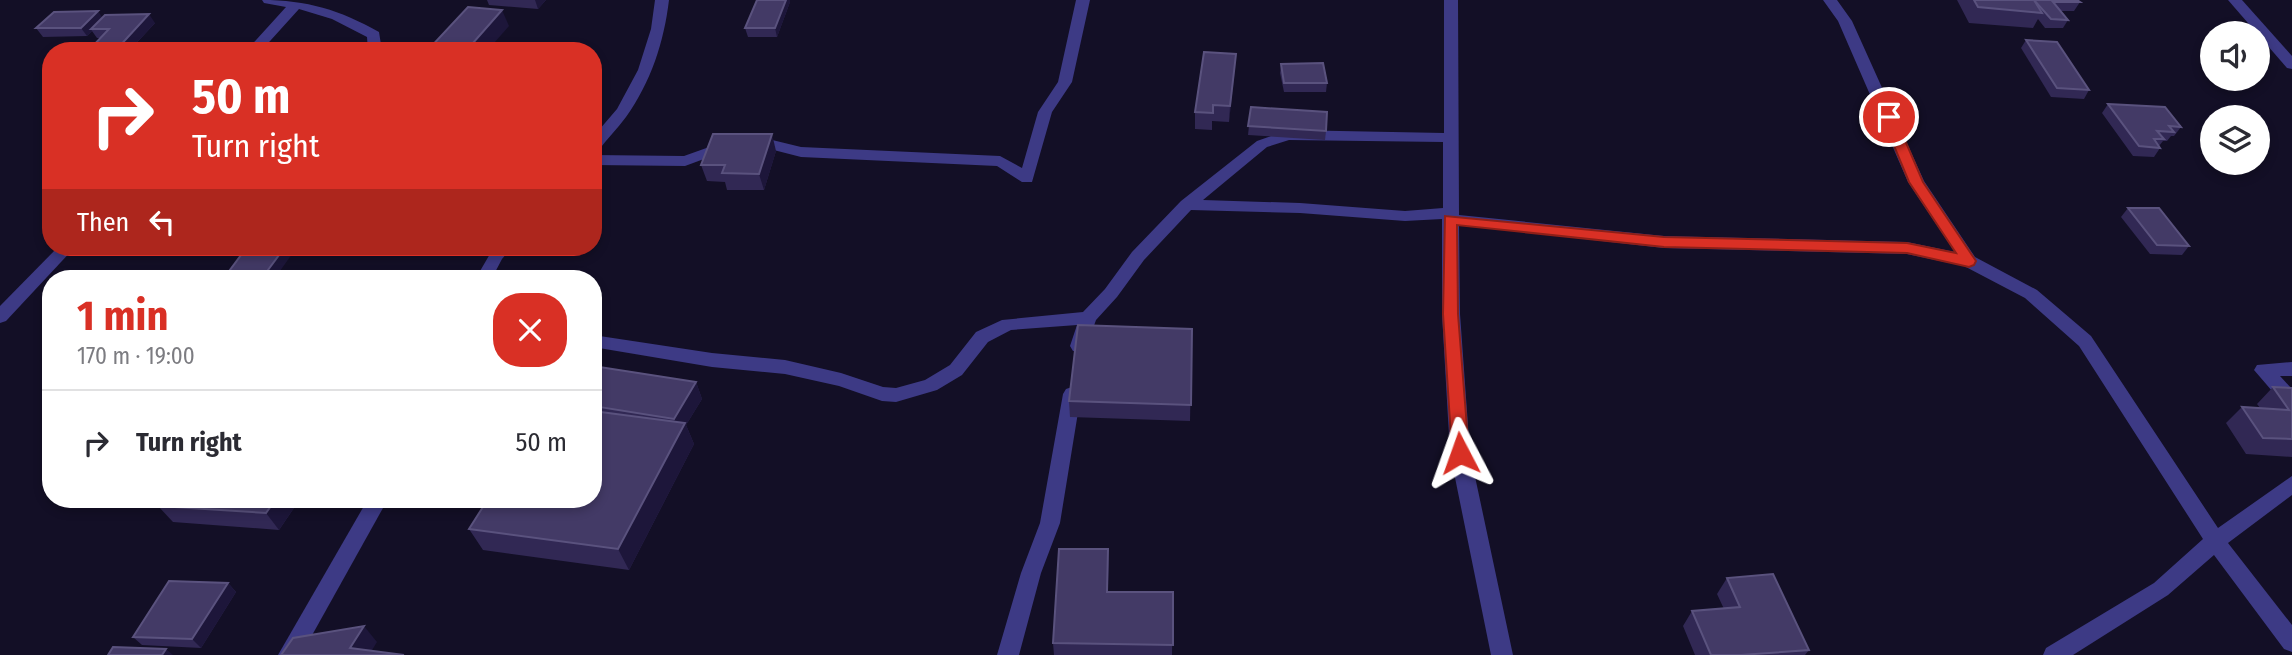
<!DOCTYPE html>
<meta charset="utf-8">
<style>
:root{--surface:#fff;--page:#f7f7f7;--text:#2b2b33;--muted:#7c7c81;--line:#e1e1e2;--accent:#d93025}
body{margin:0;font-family:"Fira Sans Condensed",sans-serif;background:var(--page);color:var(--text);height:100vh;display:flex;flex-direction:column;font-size:26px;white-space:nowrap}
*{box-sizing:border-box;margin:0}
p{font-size:23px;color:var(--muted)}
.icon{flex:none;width:38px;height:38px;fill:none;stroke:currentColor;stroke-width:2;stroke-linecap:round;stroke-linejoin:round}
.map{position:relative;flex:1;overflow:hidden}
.side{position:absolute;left:42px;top:270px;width:560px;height:238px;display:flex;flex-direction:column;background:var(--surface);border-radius:28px;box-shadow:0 4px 10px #0003}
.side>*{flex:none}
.banner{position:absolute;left:42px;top:42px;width:560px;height:214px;border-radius:28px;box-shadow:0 4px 10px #0003;background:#d93025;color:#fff;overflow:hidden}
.controls{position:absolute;left:2200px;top:21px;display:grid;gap:14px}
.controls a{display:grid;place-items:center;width:70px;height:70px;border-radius:50%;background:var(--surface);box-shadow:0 4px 10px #0003;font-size:35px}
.pin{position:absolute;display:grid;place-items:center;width:60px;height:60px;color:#fff;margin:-30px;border:4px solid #fff;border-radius:50%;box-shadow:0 2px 7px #0007}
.me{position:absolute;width:77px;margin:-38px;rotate:356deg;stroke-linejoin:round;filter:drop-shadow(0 0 5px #0008)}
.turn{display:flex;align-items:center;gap:24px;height:147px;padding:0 35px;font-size:32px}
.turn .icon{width:91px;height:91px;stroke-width:2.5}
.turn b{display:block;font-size:49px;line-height:60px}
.then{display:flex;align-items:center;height:66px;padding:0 35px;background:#0003;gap:14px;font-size:26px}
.round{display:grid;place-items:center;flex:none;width:74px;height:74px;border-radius:28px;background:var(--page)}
.overview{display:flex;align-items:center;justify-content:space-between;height:119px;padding:0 35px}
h1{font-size:42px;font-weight:700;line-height:52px;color:var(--accent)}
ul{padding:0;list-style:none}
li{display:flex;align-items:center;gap:21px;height:105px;padding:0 35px;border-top:2px solid var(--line)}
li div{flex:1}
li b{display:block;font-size:26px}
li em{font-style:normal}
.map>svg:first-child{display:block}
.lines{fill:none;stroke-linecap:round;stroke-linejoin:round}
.minor{fill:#3d3a85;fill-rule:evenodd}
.wall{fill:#312854}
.shaded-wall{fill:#1d163a}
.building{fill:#433a66;stroke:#5a527e;stroke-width:2}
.route{fill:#d93025;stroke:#8d1f18;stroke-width:2}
</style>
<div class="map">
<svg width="2292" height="655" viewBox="0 0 2292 655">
<rect width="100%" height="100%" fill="#130f26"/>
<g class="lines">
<g class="minor">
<path d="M262 0C307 0 340 10 379 32L382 51H368L367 37 332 19 299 9 261 51H246L286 7 264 3Z"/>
<path d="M655 0H669C664 42 651 82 626 117 617 129 607 139 598 151L593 153V137L617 109 638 70 651 29Z"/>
<polygon points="1076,0 1090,0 1072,82 1052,112 1032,182 1022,182 997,166 801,157 747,143 744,140 752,135 801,147 1000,156 1022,168 1038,112 1058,82"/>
<path d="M1444 0H1458L1459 215 1664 236 1907 242 1955 252 1908 182 1838 21 1823 0H1837L1852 21 1924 181 1975 257 2037 290 2091 336 2218 528 2292 476V495L2228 543 2292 625V652L2284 649 2214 555 2168 595 2073 655H2043L2046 648 2154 583 2203 539 2079 346 2025 298 1964 266 1907 254 1664 248 1459 225 1460 314 1470 453 1513 655H1491L1450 453 1442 314V219L1405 221 1300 213 1191 210 1144 260 1117 297 1096 320 1085 351H1073L1070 346 1077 325 1011 330 988 342 962 375 937 390 896 402 882 401 839 386 785 374 712 367 593 347V335L712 353 785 360 841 373 883 387 896 388 925 380 950 365 976 332 1002 320 1083 312 1105 289 1132 252 1181 201 1257 141 1288 130 1444 133ZM1289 140 1443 142V208L1405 211 1300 203 1203 200 1267 147Z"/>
<polygon points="2228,0 2242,0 2292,56 2292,69 2287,68"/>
<polygon points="726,141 731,143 734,146 731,149 685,166 593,165 593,155 684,156"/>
<polygon points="58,247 75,247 6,321 0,323 0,306"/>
<polygon points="494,247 512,247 502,259 492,278 476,278"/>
<polygon points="2292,362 2292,376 2280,376 2292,389 2292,408 2285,406 2254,370 2257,365"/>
<polygon points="1072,387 1078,389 1081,394 1060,523 1041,573 1019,655 997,655 1021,573 1040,523 1063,394 1066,389"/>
<polygon points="368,499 388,499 301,655 278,655"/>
</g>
</g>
<g class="wall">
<polygon points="487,0 546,0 538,9 489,5"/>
<polygon points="757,0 790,0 790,2 777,37 748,37 745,28"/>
<polygon points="1957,0 2077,0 2080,2 2074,11 2060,11 2068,20 2063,28 2045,28 2038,19 2033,28 1969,23"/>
<polygon points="102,18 155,23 129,51 91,51 90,49 100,38 97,38 92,31 87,36 43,37 36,28"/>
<polygon points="2026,40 2089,90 2084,99 2051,97 2021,48"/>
<polygon points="1236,54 1229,122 1212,121 1212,130 1195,129 1195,112"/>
<polygon points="1281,64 1327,83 1326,92 1284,92 1280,73"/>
<polygon points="2108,104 2181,127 2174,136 2171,136 2167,141 2163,141 2159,146 2160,148 2154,157 2133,156 2102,113"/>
<polygon points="1251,107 1326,131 1325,140 1248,135"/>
<polygon points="776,151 764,190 727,190 725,182 707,181 701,165"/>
<polygon points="2128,208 2189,246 2182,255 2150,254 2121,217"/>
<polygon points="1192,329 1190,421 1070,417 1069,401"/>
<polygon points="593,366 696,382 702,399 686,425 694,444 629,570 483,550 469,529 593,499"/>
<polygon points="2273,387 2292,388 2292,457 2246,454 2226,423 2242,407 2260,408 2257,404"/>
<polygon points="164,499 300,499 279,530 173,522 158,506"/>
<polygon points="1108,549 1108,592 1173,592 1172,655 1054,655 1053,643"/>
<polygon points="1727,578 1809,650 1805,655 1695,655 1683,626 1692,611 1724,609 1717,594"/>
<polygon points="228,583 236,592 201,648 142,645 133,637"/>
</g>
<g class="shaded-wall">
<polygon points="535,0 546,0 538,9"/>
<polygon points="786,0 790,0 790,2 777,37 775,28"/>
<polygon points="502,10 509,26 487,51 466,51"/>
<polygon points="98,11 104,20 91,29 92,31 87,36 81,28"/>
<polygon points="149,14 155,23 129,51 118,51 117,49"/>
<polygon points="1236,54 1235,70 1229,122 1230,106"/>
<polygon points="772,134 776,151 764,190 759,174"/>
<polygon points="285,247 297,247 275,278 262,278"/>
<polygon points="696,382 702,399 686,425 694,444 629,570 618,549 679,433 674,419"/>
<polygon points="276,499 300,499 279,530 266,513"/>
<polygon points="1108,549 1109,565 1107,608 1107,592"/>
<polygon points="228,583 236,592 201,648 192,639"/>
<polygon points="364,626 377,642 369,655 350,648"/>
<polygon points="166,649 173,655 162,655"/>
</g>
<g class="building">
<polygon points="757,0 786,0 775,28 745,28"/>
<polygon points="1974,0 2034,0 2042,13 1978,7"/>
<polygon points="2034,0 2077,0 2080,2 2053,2 2068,20 2051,19"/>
<polygon points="468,7 502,10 466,51 427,51"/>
<polygon points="98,11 81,28 36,28 54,12"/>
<polygon points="149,14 117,49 90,49 109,29 91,29 105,15"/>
<polygon points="2026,40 2057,42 2089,90 2057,88"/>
<polygon points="1204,52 1236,54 1230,106 1213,105 1213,113 1195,112"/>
<polygon points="1323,63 1327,83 1284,83 1281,64"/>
<polygon points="2108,104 2165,107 2181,127 2169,126 2174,132 2157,131 2164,139 2154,139 2160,148 2139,146"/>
<polygon points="1251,107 1327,112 1326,131 1248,126"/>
<polygon points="713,134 772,134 759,174 722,173 725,165 701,165"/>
<polygon points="2128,208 2159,208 2189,246 2157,245"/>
<polygon points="247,247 285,247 262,278 224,278"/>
<polygon points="1078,325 1192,329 1191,405 1069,401"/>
<polygon points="593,366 696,382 674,419 593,406"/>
<polygon points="2273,387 2292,388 2292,439 2263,438 2242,407 2289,410"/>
<polygon points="593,411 685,423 618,549 469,529 488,499 593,499"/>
<polygon points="164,499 276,499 266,513 158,506"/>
<polygon points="1059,549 1108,549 1107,592 1173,592 1173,645 1053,643"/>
<polygon points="1773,574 1809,650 1741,655 1711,655 1692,611 1740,607 1727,578"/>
<polygon points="169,581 228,583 192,639 133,637"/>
<polygon points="364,626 350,648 404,655 281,655 293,638"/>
<polygon points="113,647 166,649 162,655 108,655"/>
</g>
<polygon class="route" points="1889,113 1895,117 1923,182 1974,258 1976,261 1974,265 1969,267 1907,253 1664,247 1457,225 1458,314 1469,453 1467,458 1454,458 1452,453 1443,314 1445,216 1664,237 1907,243 1956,253 1909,182 1882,117"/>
</svg>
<div class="controls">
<a><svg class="icon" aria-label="sound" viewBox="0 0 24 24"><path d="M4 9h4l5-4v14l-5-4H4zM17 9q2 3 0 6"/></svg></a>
<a><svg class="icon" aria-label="layers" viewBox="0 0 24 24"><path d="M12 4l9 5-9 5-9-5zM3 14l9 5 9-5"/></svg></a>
</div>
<div class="pin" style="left:1889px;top:117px;background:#d93025"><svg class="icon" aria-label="arrive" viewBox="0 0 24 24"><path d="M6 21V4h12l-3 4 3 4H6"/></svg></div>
<svg class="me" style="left:1460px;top:453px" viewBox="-20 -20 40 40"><path d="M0-17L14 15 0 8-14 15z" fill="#d93025" stroke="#fff" stroke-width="4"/></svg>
<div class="banner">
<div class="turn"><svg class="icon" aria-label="right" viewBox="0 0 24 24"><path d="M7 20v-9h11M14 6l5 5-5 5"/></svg><div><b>50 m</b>Turn right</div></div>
<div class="then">Then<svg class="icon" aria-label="left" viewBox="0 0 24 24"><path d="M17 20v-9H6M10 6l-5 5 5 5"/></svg></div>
</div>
<section class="side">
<div class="overview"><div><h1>1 min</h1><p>170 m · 19:00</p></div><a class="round" style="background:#d93025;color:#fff"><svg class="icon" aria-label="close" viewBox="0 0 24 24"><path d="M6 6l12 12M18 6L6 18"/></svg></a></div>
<ul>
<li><svg class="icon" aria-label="right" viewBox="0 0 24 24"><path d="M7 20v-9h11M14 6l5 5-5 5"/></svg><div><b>Turn right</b></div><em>50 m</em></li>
</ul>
</section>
</div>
